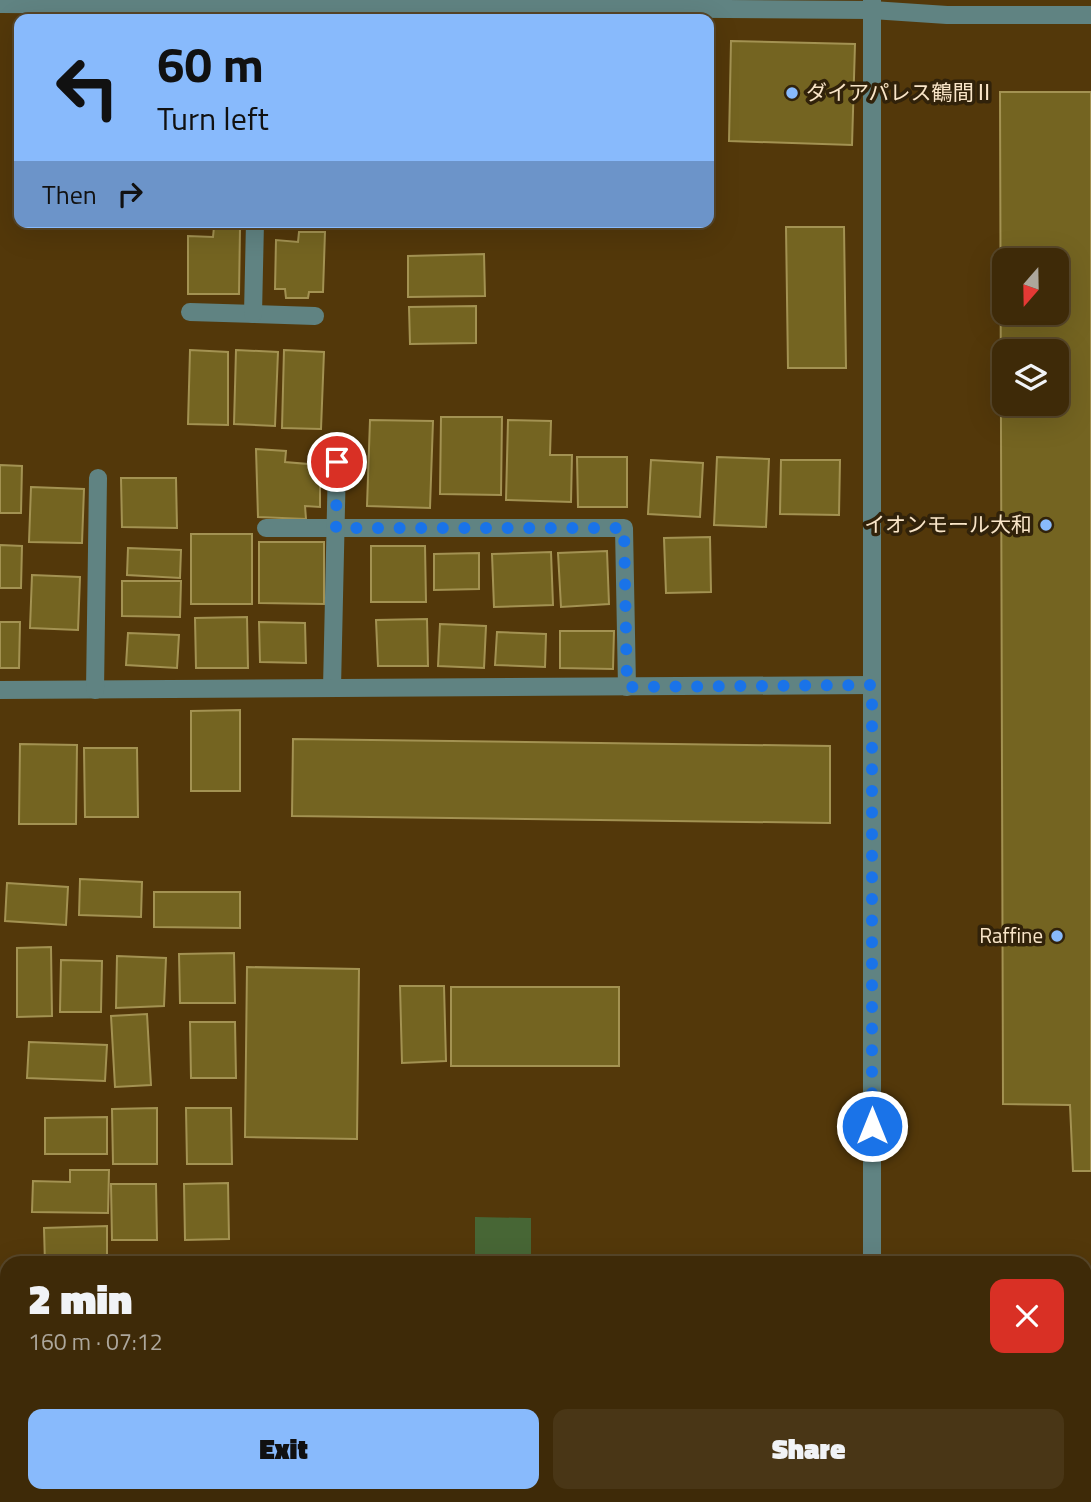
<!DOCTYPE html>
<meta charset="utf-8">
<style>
:root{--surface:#3e2a08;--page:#493616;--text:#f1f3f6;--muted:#ada79c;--line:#574629;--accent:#88bafc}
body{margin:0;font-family:"Titillium Web","Noto Sans JP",sans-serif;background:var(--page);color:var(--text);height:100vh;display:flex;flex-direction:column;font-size:26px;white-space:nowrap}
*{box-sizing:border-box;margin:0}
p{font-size:23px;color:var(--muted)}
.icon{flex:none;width:38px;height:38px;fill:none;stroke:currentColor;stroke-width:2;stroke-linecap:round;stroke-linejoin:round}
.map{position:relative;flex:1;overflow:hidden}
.panel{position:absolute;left:0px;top:1256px;width:1092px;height:247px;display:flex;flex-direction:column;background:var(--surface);border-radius:21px 21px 0 0;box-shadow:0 7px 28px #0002,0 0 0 2px var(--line)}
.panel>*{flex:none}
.hud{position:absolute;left:14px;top:14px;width:700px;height:214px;border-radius:14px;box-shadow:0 7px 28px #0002,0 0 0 2px var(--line);background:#88bafc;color:#111;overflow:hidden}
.needle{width:46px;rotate:200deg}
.controls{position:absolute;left:992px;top:248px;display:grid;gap:14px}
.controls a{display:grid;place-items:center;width:77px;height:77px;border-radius:14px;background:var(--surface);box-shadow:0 7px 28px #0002,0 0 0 2px var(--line);font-size:35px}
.pin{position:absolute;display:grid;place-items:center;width:60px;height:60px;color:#fff;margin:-30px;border:4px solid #fff;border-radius:50%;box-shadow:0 2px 7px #0007}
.me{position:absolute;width:77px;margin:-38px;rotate:0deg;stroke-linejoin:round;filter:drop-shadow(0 0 5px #0008)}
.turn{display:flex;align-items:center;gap:24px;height:147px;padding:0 28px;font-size:32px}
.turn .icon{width:91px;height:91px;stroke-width:2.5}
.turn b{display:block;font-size:49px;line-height:60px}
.then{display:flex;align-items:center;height:66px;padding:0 28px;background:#0003;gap:14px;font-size:26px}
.round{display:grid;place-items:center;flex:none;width:74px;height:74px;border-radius:14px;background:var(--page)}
.headline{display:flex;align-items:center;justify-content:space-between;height:119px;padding:0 28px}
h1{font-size:42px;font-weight:800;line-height:52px}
.cta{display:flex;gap:14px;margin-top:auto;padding:14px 28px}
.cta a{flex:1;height:80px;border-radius:14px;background:var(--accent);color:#111;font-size:28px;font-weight:800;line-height:80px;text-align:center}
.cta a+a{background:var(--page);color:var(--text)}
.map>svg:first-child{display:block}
.green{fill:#476635}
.building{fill:#746421;stroke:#a39252;stroke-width:2;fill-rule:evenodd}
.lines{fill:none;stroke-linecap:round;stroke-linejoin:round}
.minor{stroke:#608382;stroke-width:18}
.route{stroke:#1a73e8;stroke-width:12;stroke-dasharray:0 21.6}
.poi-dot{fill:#88bafc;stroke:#31220a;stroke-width:2.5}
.labels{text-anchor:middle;stroke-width:7;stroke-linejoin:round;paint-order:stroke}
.poi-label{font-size:21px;fill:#f9e5c8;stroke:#31220a;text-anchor:end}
</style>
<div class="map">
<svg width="1091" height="1502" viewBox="0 0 1091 1502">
<rect width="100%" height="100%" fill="#53380a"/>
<polygon class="green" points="475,1217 531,1218 531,1263 494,1263 494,1255 475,1255"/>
<g class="building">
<polygon points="731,41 855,44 852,145 729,141"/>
<path d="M1000 92H1091V1171H1073L1070 1105 1003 1104ZM1004 261H1057V313H1004ZM1004 352H1057V404H1004Z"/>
<polygon points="214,227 240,228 239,294 188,294 188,236 213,237"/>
<polygon points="786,227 844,227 846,368 788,368"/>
<polygon points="299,232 325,232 323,292 309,292 308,298 286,298 285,289 275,289 276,240 298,242"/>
<polygon points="484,254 485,296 408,297 408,256"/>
<polygon points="476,306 476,343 410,344 409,307"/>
<polygon points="190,350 228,352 228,425 188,424"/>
<polygon points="236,350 278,352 275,426 234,424"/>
<polygon points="284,350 324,352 321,429 282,428"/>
<polygon points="441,417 502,417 501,495 440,494"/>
<polygon points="370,420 433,421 430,508 367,506"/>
<polygon points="508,420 551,421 550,455 572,455 571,502 506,500"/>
<polygon points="256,449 286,451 285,462 320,465 320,507 305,506 306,519 258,517"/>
<polygon points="577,457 627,457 627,507 578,507"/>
<polygon points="717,457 769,459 766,527 714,525"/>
<polygon points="651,460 703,463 700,517 648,514"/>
<polygon points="781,460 840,460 839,515 780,514"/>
<polygon points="0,465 22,466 21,513 0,513"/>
<polygon points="121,478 176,478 177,528 122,527"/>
<polygon points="31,487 84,489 82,543 29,542"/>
<rect x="191" y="534" width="61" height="70"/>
<polygon points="710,537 711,592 666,593 664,538"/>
<polygon points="259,542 324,542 324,604 259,603"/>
<polygon points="0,545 22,546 21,588 0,588"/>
<polygon points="371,546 425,546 426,602 371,602"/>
<polygon points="128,548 181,550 180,578 127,575"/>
<polygon points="607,551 609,604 561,607 558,553"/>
<polygon points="551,552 553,605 494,607 492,554"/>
<polygon points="479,553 479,589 434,590 434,554"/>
<polygon points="32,575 80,577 78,630 30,628"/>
<polygon points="122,581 181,581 180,617 122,616"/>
<polygon points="247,617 248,668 196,668 195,618"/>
<polygon points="427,619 428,666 378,666 376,620"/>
<polygon points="0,622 20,622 19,668 0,668"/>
<polygon points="259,622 305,623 306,663 260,662"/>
<polygon points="440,624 486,626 484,668 438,666"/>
<polygon points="560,631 614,631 613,669 560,668"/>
<polygon points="497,632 546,634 545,667 495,665"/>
<polygon points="128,633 179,635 177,668 126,665"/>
<polygon points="240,710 240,791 191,791 191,711"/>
<polygon points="293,739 830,746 830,823 292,816"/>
<polygon points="20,744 77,745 76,824 19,824"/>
<polygon points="84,748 137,748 138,817 85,817"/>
<polygon points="80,879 142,882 141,917 79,915"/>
<polygon points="7,883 68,887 66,925 5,921"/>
<polygon points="154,892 240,892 240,928 154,927"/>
<polygon points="51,947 52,1016 17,1017 17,948"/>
<polygon points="234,953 235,1003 180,1003 179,954"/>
<polygon points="117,956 166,958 164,1006 116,1008"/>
<polygon points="61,960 102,961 101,1012 60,1012"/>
<polygon points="247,967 359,969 357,1139 245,1137"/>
<polygon points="400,986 444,986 446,1061 402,1063"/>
<rect x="451" y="987" width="168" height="79"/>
<polygon points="147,1014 151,1085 115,1087 111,1016"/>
<polygon points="190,1022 235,1022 236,1078 191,1078"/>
<polygon points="29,1042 107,1045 105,1081 27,1078"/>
<polygon points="157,1108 157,1164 113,1164 112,1109"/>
<polygon points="186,1108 231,1108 232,1164 187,1164"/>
<polygon points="107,1117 107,1154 45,1154 45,1118"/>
<polygon points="70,1170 109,1170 108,1213 32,1212 33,1181 70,1182"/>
<polygon points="228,1183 229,1239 185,1240 184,1184"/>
<polygon points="111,1184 156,1184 157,1240 112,1240"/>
<polygon points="107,1226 107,1262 45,1264 44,1228"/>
<polygon points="156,1257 156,1264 112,1264 111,1258"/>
<polygon points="373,1257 465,1261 465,1264 373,1264"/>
<polygon points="0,1452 7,1452 7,1496 179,1496 179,1502 0,1502"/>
<rect x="203" y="1496" width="49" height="6"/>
<rect x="346" y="1496" width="76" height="6"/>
<rect x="443" y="1496" width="86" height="6"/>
<rect x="548" y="1496" width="77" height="6"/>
<rect x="639" y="1496" width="189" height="6"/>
</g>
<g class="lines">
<g class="minor">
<polyline points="0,4 872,10 947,15 1091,15"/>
<polyline points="190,312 315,316"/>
<polyline points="253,314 255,222"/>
<polyline points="266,528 624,528 627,687"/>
<polyline points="332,688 337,462"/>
<polyline points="0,690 872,685"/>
<polyline points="95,690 98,478"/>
<polyline points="872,1264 872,0"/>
<polyline points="1085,1343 1091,1343"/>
<polyline points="0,1348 7,1348"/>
<polyline points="872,1496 872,1502"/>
</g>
</g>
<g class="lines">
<polyline class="route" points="337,462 336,528 624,528 627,687 872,685 872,1126"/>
</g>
<g class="poi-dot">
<circle cx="792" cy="93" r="7"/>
<circle cx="1046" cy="525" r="7"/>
<circle cx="1057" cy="936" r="7"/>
</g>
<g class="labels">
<g class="poi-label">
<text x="806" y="100" text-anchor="start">ダイアパレス鶴間Ⅱ</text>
<text x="1032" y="532">イオンモール大和</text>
<text x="1043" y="943">Raffine</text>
</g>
</g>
</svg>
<div class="controls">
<a><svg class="needle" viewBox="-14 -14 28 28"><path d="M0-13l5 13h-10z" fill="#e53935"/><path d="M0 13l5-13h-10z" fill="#ada79c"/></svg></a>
<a><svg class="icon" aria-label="layers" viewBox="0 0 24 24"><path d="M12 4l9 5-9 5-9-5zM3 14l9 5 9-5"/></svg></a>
</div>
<div class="pin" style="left:337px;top:462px;background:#d93025"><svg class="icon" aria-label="arrive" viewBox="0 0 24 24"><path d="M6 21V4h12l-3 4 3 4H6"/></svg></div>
<svg class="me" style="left:872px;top:1126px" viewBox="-20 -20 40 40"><circle r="17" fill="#1a73e8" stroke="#fff" stroke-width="3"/><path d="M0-11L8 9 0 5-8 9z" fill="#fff"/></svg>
<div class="hud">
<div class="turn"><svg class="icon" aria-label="left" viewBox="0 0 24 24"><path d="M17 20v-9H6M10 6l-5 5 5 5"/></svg><div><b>60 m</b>Turn left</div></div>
<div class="then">Then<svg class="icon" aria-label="right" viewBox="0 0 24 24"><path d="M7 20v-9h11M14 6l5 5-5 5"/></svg></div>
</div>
<section class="panel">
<div class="headline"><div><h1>2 min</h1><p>160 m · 07:12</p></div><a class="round" style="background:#d93025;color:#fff"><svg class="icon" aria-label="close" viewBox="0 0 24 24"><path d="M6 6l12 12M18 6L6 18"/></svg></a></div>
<div class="cta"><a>Exit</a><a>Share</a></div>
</section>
</div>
